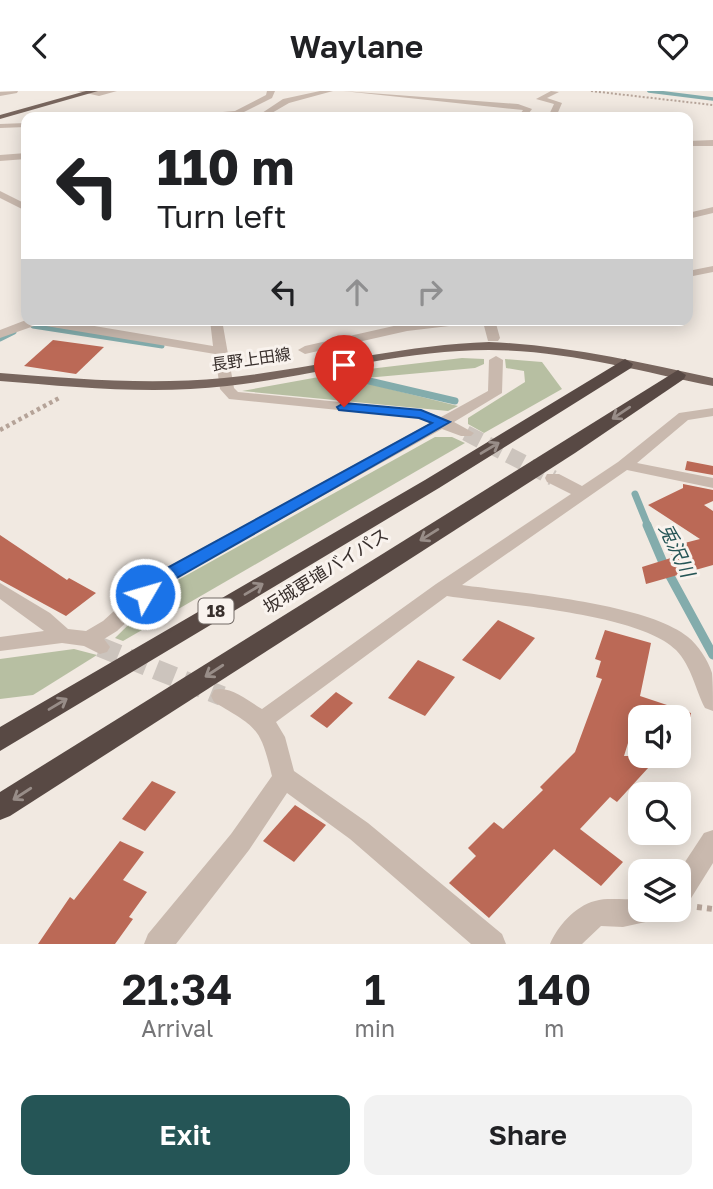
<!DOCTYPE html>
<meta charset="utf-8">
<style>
:root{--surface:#fff;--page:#f2f2f2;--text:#202124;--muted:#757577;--accent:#255556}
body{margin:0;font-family:"Golos Text","Noto Sans JP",sans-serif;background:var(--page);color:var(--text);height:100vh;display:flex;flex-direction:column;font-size:26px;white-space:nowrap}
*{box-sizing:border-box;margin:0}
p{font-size:23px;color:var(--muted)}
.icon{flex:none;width:38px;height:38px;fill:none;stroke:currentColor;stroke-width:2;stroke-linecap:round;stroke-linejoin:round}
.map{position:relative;height:853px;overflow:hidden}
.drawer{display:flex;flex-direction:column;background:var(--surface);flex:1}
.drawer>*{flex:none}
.hud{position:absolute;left:21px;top:21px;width:672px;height:214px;border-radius:14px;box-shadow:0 4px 18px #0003;background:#fff;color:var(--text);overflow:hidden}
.fabs{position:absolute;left:628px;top:614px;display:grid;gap:14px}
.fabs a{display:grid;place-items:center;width:63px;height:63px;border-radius:14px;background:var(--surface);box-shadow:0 4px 18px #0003;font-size:35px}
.pin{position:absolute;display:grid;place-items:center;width:60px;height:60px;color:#fff;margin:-72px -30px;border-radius:50% 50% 50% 0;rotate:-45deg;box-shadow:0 0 7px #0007}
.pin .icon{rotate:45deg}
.me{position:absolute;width:77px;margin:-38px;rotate:52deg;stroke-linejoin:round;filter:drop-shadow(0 0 5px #0008)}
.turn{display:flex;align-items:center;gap:24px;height:147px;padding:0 21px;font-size:32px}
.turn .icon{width:91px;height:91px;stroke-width:2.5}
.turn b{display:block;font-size:49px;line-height:60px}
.lanes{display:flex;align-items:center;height:66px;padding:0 21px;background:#0003;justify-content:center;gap:35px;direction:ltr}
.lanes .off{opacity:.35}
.eta{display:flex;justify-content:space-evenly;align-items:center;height:119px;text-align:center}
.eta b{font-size:42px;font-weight:600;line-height:49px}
.action{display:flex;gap:14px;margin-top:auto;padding:14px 21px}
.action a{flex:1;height:80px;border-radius:14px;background:var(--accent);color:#fff;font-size:28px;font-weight:600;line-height:80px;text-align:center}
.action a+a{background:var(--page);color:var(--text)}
header{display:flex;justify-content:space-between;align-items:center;height:91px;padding:0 21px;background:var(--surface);font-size:32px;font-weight:600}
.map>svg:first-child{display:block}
.green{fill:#b7bfa2}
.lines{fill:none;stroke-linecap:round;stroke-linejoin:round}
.stream-far3{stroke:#83acac;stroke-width:3.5}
.stream-far2{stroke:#83acac;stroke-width:5}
.stream-far1{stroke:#83acac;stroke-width:7}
.stream{stroke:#83acac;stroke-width:9}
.building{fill:#bb6956}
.minor-tunnel-far1{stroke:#ccc4bd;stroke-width:16;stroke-dasharray:16 8;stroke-linecap:butt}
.minor-tunnel{stroke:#ccc4bd;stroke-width:20;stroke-dasharray:20 10;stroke-linecap:butt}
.path-far2{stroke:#b5a398;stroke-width:2;stroke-dasharray:2 2;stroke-linecap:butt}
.path-far1{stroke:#b5a398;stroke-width:4.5;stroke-dasharray:3.5 3.5;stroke-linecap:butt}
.path{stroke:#b5a398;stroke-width:6;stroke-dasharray:5 5;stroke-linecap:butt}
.minor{fill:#c9b9ae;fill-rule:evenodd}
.major{fill:#78665e;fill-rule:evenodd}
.highway{fill:#584944;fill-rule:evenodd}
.oneway{stroke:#988d88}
.route{fill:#1a73e8;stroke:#114b97;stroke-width:2}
.labels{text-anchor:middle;stroke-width:6;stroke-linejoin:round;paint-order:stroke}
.far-street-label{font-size:16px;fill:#382f2c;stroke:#f9f3ee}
.shield{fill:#f9f3ee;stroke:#726a66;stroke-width:2}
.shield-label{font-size:16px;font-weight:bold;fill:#382f2c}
.street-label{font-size:18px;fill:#382f2c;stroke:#f9f3ee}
.water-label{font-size:19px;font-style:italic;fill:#255556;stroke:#f9f3ee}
</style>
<header><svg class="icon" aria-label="back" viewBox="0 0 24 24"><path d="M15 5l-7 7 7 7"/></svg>Waylane<svg class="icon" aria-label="heart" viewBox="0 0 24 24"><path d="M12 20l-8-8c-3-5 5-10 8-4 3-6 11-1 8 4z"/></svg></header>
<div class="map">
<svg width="713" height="853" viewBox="0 0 713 853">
<rect width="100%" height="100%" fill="#f1e9e1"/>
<g class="green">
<polygon points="462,267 484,268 484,273 475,277 366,287 362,291 458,315 448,320 242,300 352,280"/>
<polygon points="505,268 542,271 562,298 484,342 468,333 468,327 525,291 524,280 506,277"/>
<polygon points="435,346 452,346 465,352 123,550 115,547 169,494"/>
<polygon points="74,558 97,564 33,604 0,608 0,568"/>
</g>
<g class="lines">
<polyline class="stream-far3" points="649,0 713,8"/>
<g class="stream-far2">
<polyline points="33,235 162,255"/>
<polyline points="0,248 14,241"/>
</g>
<g class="stream-far1">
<polyline points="365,289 455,310"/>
<polyline points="635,403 648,435"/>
</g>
<polyline class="stream" points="647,434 664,474 713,564"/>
</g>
<g class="building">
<polygon points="53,249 104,256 76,283 24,275"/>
<polygon points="687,370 713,375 713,384 685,379"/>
<polygon points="683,393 713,399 713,410 704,414 713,420 713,474 646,493 642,476 674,466 665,457 700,448 648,414 683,397"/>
<polygon points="0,444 67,489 69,487 96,502 66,525 0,489"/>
<polygon points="498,529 535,547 500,589 462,569"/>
<polygon points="605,539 651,552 640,605 691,622 691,626 636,626 624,665 659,665 617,711 610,706 580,738 623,771 601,795 554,758 489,827 449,792 476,765 468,757 494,731 503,738 543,699 540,696 575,661 602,588 596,586 601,570 595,568"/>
<polygon points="418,569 455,586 425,625 388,607"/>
<polygon points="336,601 353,612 327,637 310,625"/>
<polygon points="152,690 176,701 145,740 122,728"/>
<polygon points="295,714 326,734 294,771 263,750"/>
<polygon points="120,750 144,761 123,789 147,801 129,826 133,828 115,853 38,853 70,806 74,809"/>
</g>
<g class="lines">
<polyline class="minor-tunnel-far1" points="466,342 553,387"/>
<polyline class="minor-tunnel" points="100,556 222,605"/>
<polyline class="path-far2" points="591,0 713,14"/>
<polyline class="path-far1" points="0,339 61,306"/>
<polyline class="path" points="697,816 713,818"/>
<g class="minor">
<polygon points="18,0 17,2 0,5 0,1"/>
<polygon points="77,0 117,0 99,5"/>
<polygon points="267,0 275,0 272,7 234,26 161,26 235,20 266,4"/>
<polygon points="320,0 333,0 289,12 265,26 256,26 283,8"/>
<polygon points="343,0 518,13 532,18 526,26 518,26 523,19"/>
<polygon points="551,0 559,1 547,7 562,12 556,26 548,26 554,13 536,8"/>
<polygon points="26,32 26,36 0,37 0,33"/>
<polygon points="713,49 713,55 688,55 688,50"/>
<polygon points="26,62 26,68 0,70 0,64"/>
<polygon points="0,100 26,113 26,120 0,107"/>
<polygon points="713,116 713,122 688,128 688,122"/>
<polygon points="713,175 713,181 688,186 688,180"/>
<polygon points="26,229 59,229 213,255 210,229 222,229 234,297 238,301 421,319 441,326 488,300 489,269 496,265 503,269 502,302 454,331 474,342 471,345 461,345 442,338 169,491 117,540 104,548 110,556 107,561 100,563 84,555 62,552 0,560 0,546 44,540 0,508 0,492 50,522 68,538 86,540 103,530 155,483 430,332 418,327 229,308 220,298 215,263 46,235 34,235 0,247 0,239"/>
<polygon points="437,229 495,229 500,247 498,250 488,250 483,231 407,240 305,263 298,259 305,255 407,232"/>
<path d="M713 317V325L688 329 637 372 713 387V397L627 379 462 494C518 502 646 512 688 546 698 554 708 569 712 582 713 593 713 608 713 620L705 617C695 598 692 576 676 559 640 522 499 513 447 505L276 631 285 646 294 680 368 732 502 843 506 853H471L350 748 287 702 249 759 176 853H144L148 843 231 743 272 685C260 635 257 637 214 611L211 605 214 599C230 594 248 610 262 618L436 493 571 403 547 391 545 387 547 383H559L582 395 618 371 679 322Z"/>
<polygon points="713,739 713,772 688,812 679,815 679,780 704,742"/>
<path d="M640 807V819H663L659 828 623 836 601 835 582 853H550C557 836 575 815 595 810 608 806 626 810 640 807Z"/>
</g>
<g class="major">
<polygon points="86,0 98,0 0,28 0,24"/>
<path d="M489 251C565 254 639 271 713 287V295C639 280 565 259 489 259 400 259 315 285 227 295 152 304 75 296 0 290V282C75 288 150 294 224 287 313 278 399 254 489 251Z"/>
</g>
<g class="highway">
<polygon points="625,268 633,273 631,277 439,397 0,660 0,636 425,389"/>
<polygon points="678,279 686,284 684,288 575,362 10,725 0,729 0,701"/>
</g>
</g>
<defs><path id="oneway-shaft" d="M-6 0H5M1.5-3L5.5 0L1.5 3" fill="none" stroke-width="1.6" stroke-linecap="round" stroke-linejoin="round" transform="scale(1.75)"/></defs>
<g class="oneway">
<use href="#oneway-shaft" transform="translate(621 322) rotate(146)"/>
<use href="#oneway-shaft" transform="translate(490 357) rotate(-31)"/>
<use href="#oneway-shaft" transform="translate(429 444) rotate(148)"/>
<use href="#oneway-shaft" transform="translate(254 498) rotate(-31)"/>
<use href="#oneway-shaft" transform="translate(214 580) rotate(147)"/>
<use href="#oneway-shaft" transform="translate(58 613) rotate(-31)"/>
<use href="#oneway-shaft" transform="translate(22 703) rotate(147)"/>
</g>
<polygon class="route" points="344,312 421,319 450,331 168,492 151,507 139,507 136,503 156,483 432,332 419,327 339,319 337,316"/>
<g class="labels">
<g class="far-street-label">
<text transform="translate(251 268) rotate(-8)" y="6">長野上田線</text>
</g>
<rect class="shield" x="198.5" y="507.5" width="35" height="25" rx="5"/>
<g class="shield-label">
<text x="216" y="526">18</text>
</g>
<g class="street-label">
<text transform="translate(326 480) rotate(-32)" y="6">坂城更埴バイパス</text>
</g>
<g class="water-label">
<text transform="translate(677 459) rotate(65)" y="7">兎沢川</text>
</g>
</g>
</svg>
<div class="fabs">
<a><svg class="icon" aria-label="sound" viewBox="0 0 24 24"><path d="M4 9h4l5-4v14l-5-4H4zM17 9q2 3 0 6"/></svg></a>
<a><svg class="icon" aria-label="search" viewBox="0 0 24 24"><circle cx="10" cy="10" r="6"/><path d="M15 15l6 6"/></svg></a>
<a><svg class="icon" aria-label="layers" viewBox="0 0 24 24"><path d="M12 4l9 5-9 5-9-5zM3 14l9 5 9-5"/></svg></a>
</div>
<div class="pin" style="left:344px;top:316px;background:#d93025"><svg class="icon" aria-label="arrive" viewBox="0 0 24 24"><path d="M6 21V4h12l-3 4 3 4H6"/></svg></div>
<svg class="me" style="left:145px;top:503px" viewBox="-20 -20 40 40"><circle r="17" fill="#1a73e8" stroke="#fff" stroke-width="3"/><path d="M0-11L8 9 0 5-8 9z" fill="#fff"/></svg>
<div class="hud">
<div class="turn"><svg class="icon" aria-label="left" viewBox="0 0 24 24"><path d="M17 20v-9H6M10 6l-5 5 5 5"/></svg><div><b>110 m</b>Turn left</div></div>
<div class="lanes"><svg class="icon" aria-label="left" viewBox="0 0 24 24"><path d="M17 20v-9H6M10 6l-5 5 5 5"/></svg><svg class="icon off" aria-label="ahead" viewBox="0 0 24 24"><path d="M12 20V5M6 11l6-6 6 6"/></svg><svg class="icon off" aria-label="right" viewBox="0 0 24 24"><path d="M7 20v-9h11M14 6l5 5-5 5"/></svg></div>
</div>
</div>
<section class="drawer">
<div class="eta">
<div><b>21:34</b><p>Arrival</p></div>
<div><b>1</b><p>min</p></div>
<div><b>140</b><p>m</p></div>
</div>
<div class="action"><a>Exit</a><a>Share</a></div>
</section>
